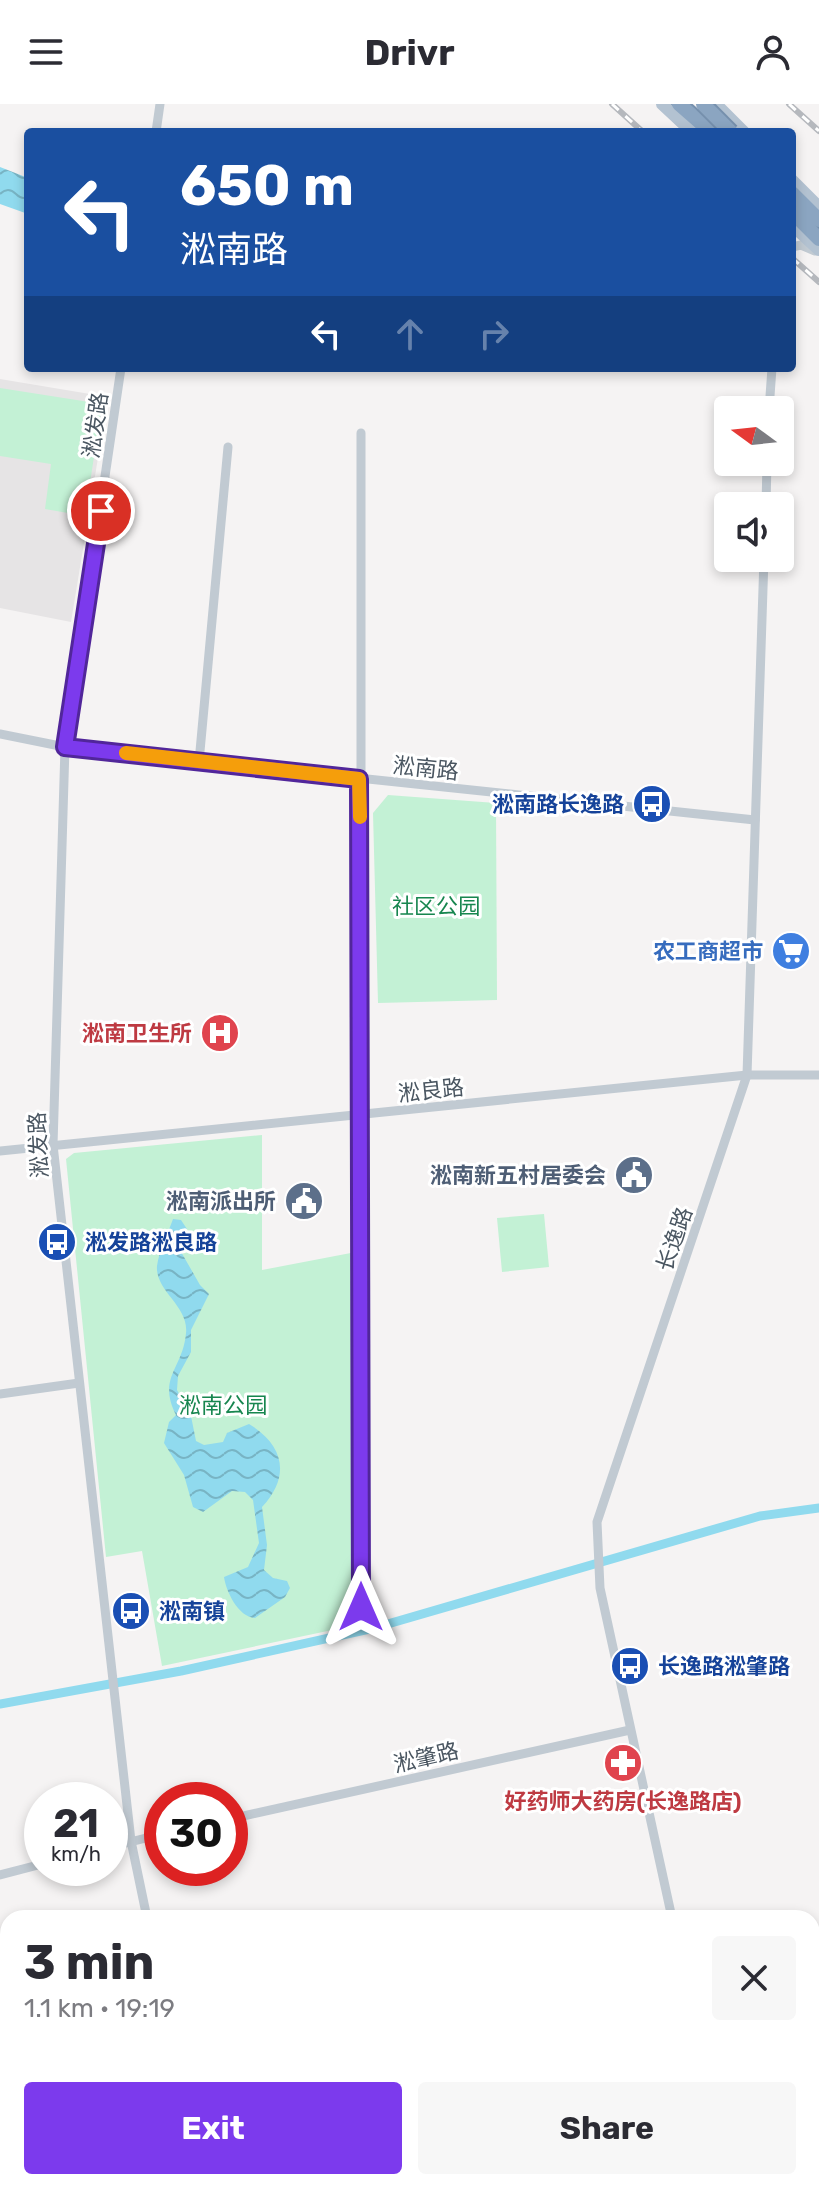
<!DOCTYPE html>
<meta charset="utf-8">
<style>
:root{--surface:#fff;--page:#f7f7f7;--text:#2b2b33;--muted:#7c7c81;--accent:#7c3aed}
body{margin:0;font-family:Rubik,"Noto Sans SC",sans-serif;background:var(--page);color:var(--text);height:100vh;display:flex;flex-direction:column;font-size:30px;white-space:nowrap}
*{box-sizing:border-box;margin:0}
p{font-size:26px;color:var(--muted)}
.icon{flex:none;width:44px;height:44px;fill:none;stroke:currentColor;stroke-width:2;stroke-linecap:round;stroke-linejoin:round}
.map{position:relative;flex:1;overflow:hidden}
.drawer{position:absolute;left:0px;top:1806px;width:820px;height:280px;display:flex;flex-direction:column;background:var(--surface);border-radius:24px 24px 0 0;box-shadow:0 4px 12px #0003}
.drawer>*{flex:none}
.hud{position:absolute;left:24px;top:24px;width:772px;height:244px;border-radius:8px;box-shadow:0 4px 12px #0003;background:#1a4fa0;color:#fff;overflow:hidden}
.needle{width:52px;rotate:285deg}
.buttons{position:absolute;left:714px;top:292px;display:grid;gap:16px}
.buttons a{display:grid;place-items:center;width:80px;height:80px;border-radius:8px;background:var(--surface);box-shadow:0 4px 12px #0003;font-size:40px}
.speed{position:absolute;left:24px;top:1678px;display:flex;gap:16px;font-size:40px;font-weight:700;text-align:center}
.speed>*{display:grid;place-content:center;width:104px;height:104px;border-radius:50%;background:var(--surface);box-shadow:0 4px 12px #0003;line-height:1}
.speed small{font-size:20px;font-weight:400}
.speed .limit{border:12px solid #d22;background:#fff;color:#111}
.pin{position:absolute;display:grid;place-items:center;width:68px;height:68px;color:#fff;margin:-34px;border:4px solid #fff;border-radius:50%;box-shadow:0 2px 8px #0007}
.me{position:absolute;width:88px;margin:-44px;rotate:0deg;stroke-linejoin:round;filter:drop-shadow(0 0 6px #0008)}
.turn{display:flex;align-items:center;gap:28px;height:168px;padding:0 24px;font-size:36px}
.turn .icon{width:104px;height:104px;stroke-width:2.5}
.turn b{display:block;font-size:56px;line-height:68px}
.lanes{display:flex;align-items:center;height:76px;padding:0 24px;background:#0003;justify-content:center;gap:40px;direction:ltr}
.lanes .off{opacity:.35}
.round{display:grid;place-items:center;flex:none;width:84px;height:84px;border-radius:8px;background:var(--page)}
.headline{display:flex;align-items:center;justify-content:space-between;height:136px;padding:0 24px}
h1{font-size:48px;font-weight:700;line-height:60px}
.cta{display:flex;gap:16px;margin-top:auto;padding:16px 24px}
.cta a{flex:1;height:92px;border-radius:8px;background:var(--accent);color:#fff;font-size:32px;font-weight:700;line-height:92px;text-align:center}
.cta a+a{background:var(--page);color:var(--text)}
header{display:flex;justify-content:space-between;align-items:center;height:104px;padding:0 24px;background:var(--surface);font-size:36px;font-weight:700}
.map>svg:first-child{display:block}
.education{fill:#e6e4e5}
.park{fill:#c3f1d5}
.water{fill:url(#water-waves)}
.lines{fill:none;stroke-linecap:round;stroke-linejoin:round}
.canal{stroke:#90daee;stroke-width:9}
.highway-casing{stroke:#7690ad;stroke-width:18}
.minor{stroke:#c1cad2;stroke-width:9}
.major{stroke:#b3c2d1;stroke-width:12}
.highway{stroke:#8ba5c1;stroke-width:14}
.rail-casing{stroke:#b5b8bd;stroke-width:6}
.rail{stroke:#fff;stroke-width:3;stroke-dasharray:9;stroke-linecap:butt}
.highway-bridge-casing{stroke:#7690ad;stroke-width:18;stroke-linecap:butt}
.highway-bridge{stroke:#8ba5c1;stroke-width:14}
.route-casing{stroke:#51269a;stroke-width:20}
.route{stroke:#7c3aed;stroke-width:14}
.slow{stroke:#f59e0b;stroke-width:14}
.labels{text-anchor:middle;stroke-width:6;stroke-linejoin:round;paint-order:stroke}
.street-label{font-size:22px;fill:#4a5661;stroke:#fff}
.transit-label{font-size:22px;font-weight:bold;fill:#164399;stroke:#fff;text-anchor:start}
.park-label{font-size:22px;fill:#17864f;stroke:#fff}
.shop-label{font-size:22px;font-weight:bold;fill:#366cbe;stroke:#fff;text-anchor:end}
.health-label{font-size:22px;font-weight:bold;fill:#be3a42;stroke:#fff;text-anchor:end}
.service-label{font-size:22px;font-weight:bold;fill:#4e5e75;stroke:#fff;text-anchor:end}
</style>
<header><svg class="icon" aria-label="menu" viewBox="0 0 24 24"><path d="M4 6h16M4 12h16M4 18h16"/></svg>Drivr<svg class="icon" aria-label="person" viewBox="0 0 24 24"><circle cx="12" cy="8" r="4"/><path d="M4 21q1-7 8-7t8 7"/></svg></header>
<div class="map">
<svg width="819" height="2086" viewBox="0 0 819 2086">
<defs>
<pattern id="water-waves" width="16" height="10" patternUnits="userSpaceOnUse" patternTransform="scale(2)"><rect width="16" height="10" fill="#90daee"/><path d="M0 5q4-4 8 0t8 0" fill="none" stroke="#78b4c4"/></pattern>
</defs>
<rect width="100%" height="100%" fill="#f5f3f3"/>
<polygon class="education" points="0,275 108,293 71,518 0,504"/>
<g class="park">
<polygon points="0,284 102,300 85,412 45,405 51,360 0,352"/>
<polygon points="388,691 496,699 497,896 378,899 373,709"/>
<polygon points="262,1031 262,1166 356,1148 356,1521 162,1562 142,1447 106,1453 66,1055 74,1049"/>
<polygon points="544,1110 549,1163 502,1168 497,1114"/>
</g>
<g class="water">
<polygon points="0,63 28,74 28,110 0,100"/>
<path d="M173 1115 181 1116 187 1125 180 1146 200 1181 209 1190 191 1226V1248L178 1272 177 1286 191 1312 196 1337 204 1341 223 1338 227 1329 249 1320C284 1341 291 1372 262 1403L267 1441 264 1466 273 1474 287 1477 290 1484 285 1493 255 1514C238 1513 226 1487 224 1473L248 1463 259 1439 253 1396 245 1388 232 1387 203 1408 193 1403 184 1371 164 1339 169 1318 176 1311C157 1273 183 1265 186 1229 189 1202 155 1187 157 1162 159 1147 168 1129 173 1115Z"/>
</g>
<g class="lines">
<polyline class="canal" points="0,1600 181,1567 374,1524 760,1412 819,1404"/>
<defs>
<g id="highway">
<polyline points="679,0 711,28"/>
<polyline points="792,89 819,116"/>
<polyline points="792,108 819,135"/>
</g>
</defs>
<use href="#highway" class="highway-casing"/>
<g class="minor">
<polyline points="156,28 160,0"/>
<polyline points="792,143 801,141 815,147"/>
<polyline points="121,264 65,643 53,1041 131,1737 147,1814"/>
<polyline points="769,306 772,264"/>
<polyline points="766,402 767,358"/>
<polyline points="0,630 65,643 755,716"/>
<polyline points="199,658 228,343"/>
<polyline points="0,1047 747,971 819,971"/>
<polyline points="0,1290 79,1279"/>
<polyline points="361,1503 361,329"/>
<polyline points="230,1715 630,1626"/>
<polyline points="110,1743 162,1730"/>
<polyline points="0,1771 42,1760"/>
<polyline points="672,1814 600,1484 597,1418 747,971 764,454"/>
<polyline points="210,2078 212,2086"/>
<polyline points="748,2078 756,2086"/>
</g>
<g class="major">
<polyline points="662,0 692,28"/>
<polyline points="716,0 744,28"/>
<polyline points="792,76 819,103"/>
<polyline points="792,121 819,146"/>
<polyline points="812,1909 819,1902"/>
<polyline points="615,2086 624,2078"/>
</g>
<use href="#highway" class="highway"/>
<defs>
<g id="rail">
<polyline points="612,0 643,28"/>
<polyline points="789,0 819,27"/>
<polyline points="792,154 819,178"/>
</g>
</defs>
<use href="#rail" class="rail-casing"/>
<use href="#rail" class="rail"/>
<defs>
<polyline id="highway-bridge" points="703,0 731,28"/>
</defs>
<use href="#highway-bridge" class="highway-bridge-casing"/>
<use href="#highway-bridge" class="highway-bridge"/>
</g>
<g class="lines">
<defs>
<polyline id="route" points="101,407 65,643 359,675 361,1503"/>
</defs>
<use href="#route" class="route-casing"/>
<use href="#route" class="route"/>
<polyline class="slow" points="126,649 359,675 360,713"/>
</g>
<defs>
<symbol id="bus-disc" viewBox="-11 -11 22 22"><circle r="9.5" fill="#1a4fb4" stroke="#fff"/><path d="M-5-6H5V4H4V6H2V4H-2V6H-4V4H-5ZM-3.5-4V0h7V-4ZM-3.5 1.2v1.5H-2V1.2ZM2 1.2v1.5H3.5V1.2Z" fill="#fff"/></symbol>
<symbol id="supermarket-disc" viewBox="-11 -11 22 22"><circle r="9.5" fill="#3f7fe0" stroke="#fff"/><path d="M-6-5.5h2.5l.6 2H6L4.5 2H-2.5L-4.4-4H-6ZM-1.5 3.2a1.3 1.3 0 1 0 .1 0ZM3 3.2a1.3 1.3 0 1 0 .1 0Z" fill="#fff"/></symbol>
<symbol id="hospital-disc" viewBox="-11 -11 22 22"><circle r="9.5" fill="#e0444e" stroke="#fff"/><path d="M-5-5h3v3.5h4V-5h3V5h-3V1.5h-4V5h-3Z" fill="#fff"/></symbol>
<symbol id="civic-disc" viewBox="-11 -11 22 22"><circle r="9.5" fill="#5c6f8a" stroke="#fff"/><path d="M-.6-6.5H3V-4.5H.6V-3L4-1V1h2V6H-6V1h2V-1L-.6-3ZM-1.2 2.5V6h2.4V2.5Z" fill="#fff"/></symbol>
<symbol id="pharmacy-disc" viewBox="-11 -11 22 22"><circle r="9.5" fill="#e0444e" stroke="#fff"/><path d="M-2-6h4v4h4v4h-4v4h-4v-4h-4v-4h4Z" fill="#fff"/></symbol>
</defs>
<g fill-rule="evenodd">
<use href="#bus-disc" x="630" y="678" width="44" height="44"/>
<use href="#supermarket-disc" x="769" y="825" width="44" height="44"/>
<use href="#hospital-disc" x="198" y="907" width="44" height="44"/>
<use href="#civic-disc" x="612" y="1049" width="44" height="44"/>
<use href="#civic-disc" x="282" y="1075" width="44" height="44"/>
<use href="#bus-disc" x="35" y="1116" width="44" height="44"/>
<use href="#bus-disc" x="109" y="1485" width="44" height="44"/>
<use href="#bus-disc" x="608" y="1540" width="44" height="44"/>
<use href="#pharmacy-disc" x="601" y="1637" width="44" height="44"/>
</g>
<g class="labels">
<g class="street-label">
<text transform="translate(95 321) rotate(-82)" y="8">淞发路</text>
<text transform="translate(426 664) rotate(6)" y="8">淞南路</text>
<text transform="translate(431 986) rotate(-6)" y="8">淞良路</text>
<text transform="translate(38 1041) rotate(-93)" y="8">淞发路</text>
<text transform="translate(674 1135) rotate(-71)" y="8">长逸路</text>
<text transform="translate(426 1653) rotate(-13)" y="8">淞肇路</text>
</g>
<g class="transit-label">
<text x="624" y="708" text-anchor="end">淞南路长逸路</text>
<text x="85" y="1146">淞发路淞良路</text>
<text x="159" y="1515">淞南镇</text>
<text x="658" y="1570">长逸路淞肇路</text>
</g>
<g class="park-label">
<text x="436" y="810">社区公园</text>
<text x="223" y="1309">淞南公园</text>
</g>
<g class="shop-label">
<text x="763" y="855">农工商超市</text>
</g>
<g class="health-label">
<text x="192" y="937">淞南卫生所</text>
<text x="623" y="1705" text-anchor="middle">好药师大药房(长逸路店)</text>
</g>
<g class="service-label">
<text x="606" y="1079">淞南新五村居委会</text>
<text x="276" y="1105">淞南派出所</text>
</g>
</g>
</svg>
<div class="buttons">
<a><svg class="needle" viewBox="-14 -14 28 28"><path d="M0-13l5 13h-10z" fill="#e53935"/><path d="M0 13l5-13h-10z" fill="#7c7c81"/></svg></a>
<a><svg class="icon" aria-label="sound" viewBox="0 0 24 24"><path d="M4 9h4l5-4v14l-5-4H4zM17 9q2 3 0 6"/></svg></a>
</div>
<div class="speed"><div>21<small>km/h</small></div><div class="limit">30</div></div>
<div class="pin" style="left:101px;top:407px;background:#d93025"><svg class="icon" aria-label="arrive" viewBox="0 0 24 24"><path d="M6 21V4h12l-3 4 3 4H6"/></svg></div>
<svg class="me" style="left:361px;top:1503px" viewBox="-20 -20 40 40"><path d="M0-17L14 15 0 8-14 15z" fill="#7c3aed" stroke="#fff" stroke-width="4"/></svg>
<div class="hud">
<div class="turn"><svg class="icon" aria-label="left" viewBox="0 0 24 24"><path d="M17 20v-9H6M10 6l-5 5 5 5"/></svg><div><b>650 m</b>淞南路</div></div>
<div class="lanes"><svg class="icon" aria-label="left" viewBox="0 0 24 24"><path d="M17 20v-9H6M10 6l-5 5 5 5"/></svg><svg class="icon off" aria-label="ahead" viewBox="0 0 24 24"><path d="M12 20V5M6 11l6-6 6 6"/></svg><svg class="icon off" aria-label="right" viewBox="0 0 24 24"><path d="M7 20v-9h11M14 6l5 5-5 5"/></svg></div>
</div>
<section class="drawer">
<div class="headline"><div><h1>3 min</h1><p>1.1 km · 19:19</p></div><a class="round"><svg class="icon" aria-label="close" viewBox="0 0 24 24"><path d="M6 6l12 12M18 6L6 18"/></svg></a></div>
<div class="cta"><a>Exit</a><a>Share</a></div>
</section>
</div>
